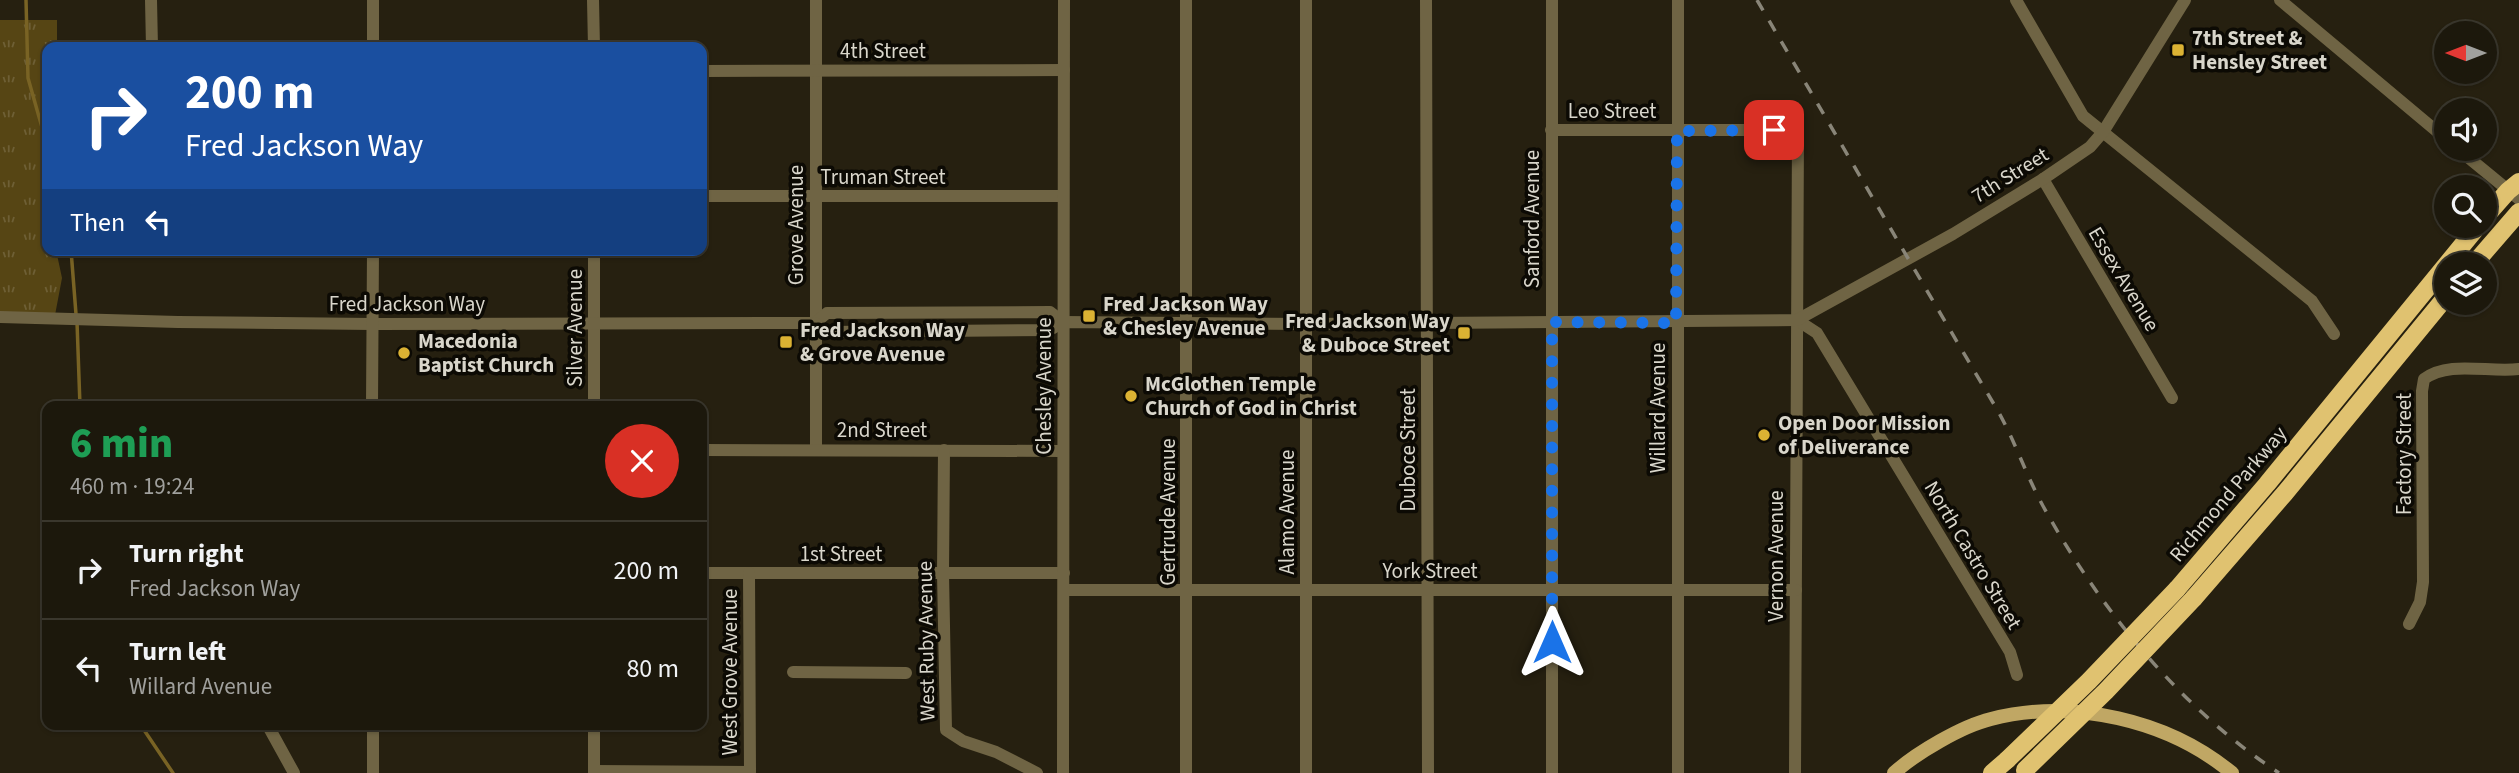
<!DOCTYPE html>
<meta charset="utf-8">
<style>
:root{--surface:#1c180c;--page:#252115;--text:#f1f3f6;--muted:#a0a09d;--line:#3a372d}
body{margin:0;font-family:"Source Sans 3",sans-serif;background:var(--page);color:var(--text);height:100vh;display:flex;flex-direction:column;font-size:26px;white-space:nowrap}
*{box-sizing:border-box;margin:0}
p{font-size:23px;color:var(--muted)}
.icon{flex:none;width:38px;height:38px;fill:none;stroke:currentColor;stroke-width:2;stroke-linecap:round;stroke-linejoin:round}
.map{position:relative;flex:1;overflow:hidden}
.panel{position:absolute;left:42px;top:401px;width:665px;height:329px;display:flex;flex-direction:column;background:var(--surface);border-radius:14px;box-shadow:0 2px 5px #0004,0 0 0 2px var(--line)}
.panel>*{flex:none}
.banner{position:absolute;left:42px;top:42px;width:665px;height:214px;border-radius:14px;box-shadow:0 2px 5px #0004,0 0 0 2px var(--line);background:#1a4fa0;color:#fff;overflow:hidden}
.needle{width:46px;rotate:270deg}
.controls{position:absolute;left:2434px;top:21px;display:grid;gap:14px}
.controls a{display:grid;place-items:center;width:63px;height:63px;border-radius:50%;background:var(--surface);box-shadow:0 2px 5px #0004,0 0 0 2px var(--line);font-size:35px}
.pin{position:absolute;display:grid;place-items:center;width:60px;height:60px;color:#fff;margin:-30px;border-radius:14px;box-shadow:0 4px 10px #0006}
.me{position:absolute;width:77px;margin:-38px;rotate:0deg;stroke-linejoin:round;filter:drop-shadow(0 0 5px #0008)}
.turn{display:flex;align-items:center;gap:24px;height:147px;padding:0 28px;font-size:32px}
.turn .icon{width:91px;height:91px;stroke-width:2.5}
.turn b{display:block;font-size:49px;line-height:60px}
.then{display:flex;align-items:center;height:66px;padding:0 28px;background:#0003;gap:14px;font-size:26px}
.round{display:grid;place-items:center;flex:none;width:74px;height:74px;border-radius:37px;background:var(--page)}
.head{display:flex;align-items:center;justify-content:space-between;height:119px;padding:0 28px}
h1{font-size:42px;font-weight:800;line-height:52px;color:#1e9e55}
ul{padding:0;list-style:none}
li{display:flex;align-items:center;gap:21px;height:98px;padding:0 28px;border-top:2px solid var(--line)}
li div{flex:1}
li b{display:block;font-size:26px}
li em{font-style:normal}
.map>svg:first-child{display:block}
.park{fill:url(#park-tufts)}
.lines{fill:none;stroke-linecap:round;stroke-linejoin:round}
.stream{stroke:#796324;stroke-width:3.5}
.minor{stroke:#6f6444;stroke-width:12}
.major{stroke:#c0a764;stroke-width:14}
.highway{stroke:#e0c270;stroke-width:18}
.rail{stroke:#898578;stroke-width:3.5;stroke-dasharray:12 12;stroke-linecap:butt}
.highway-bridge{stroke:#e0c270;stroke-width:18}
.route{stroke:#1a73e8;stroke-width:12;stroke-dasharray:0 21.6}
.poi-dot{fill:#dbb233;stroke:#0c0a04;stroke-width:2.5}
.labels{text-anchor:middle;stroke-width:7;stroke-linejoin:round;paint-order:stroke}
.poi-label{font-size:21px;font-weight:bold;fill:#d9d6cb;stroke:#0c0a04;text-anchor:start}
.street-label{font-size:21px;fill:#d9d6cb;stroke:#0c0a04}
</style>
<div class="map">
<svg width="2519" height="773" viewBox="0 0 2519 773">
<defs>
<pattern id="park-tufts" width="24" height="20" patternUnits="userSpaceOnUse" patternTransform="scale(1.75)"><rect width="24" height="20" fill="#564514"/><path d="M3 7l-1-3M5 7V3M7 7l1-3M15 17l-1-3M17 17v-4M19 17l1-3" fill="none" stroke="#6e5f35"/></pattern>
</defs>
<rect width="100%" height="100%" fill="#262010"/>
<polygon class="park" points="0,20 57,20 57,47 47,47 47,167 41,185 47,212 47,250 56,250 62,278 55,315 0,313"/>
<g class="lines">
<g class="stream">
<polyline points="26,0 28,78 47,145"/>
<polyline points="71,250 76,314"/>
<polyline points="77,322 80,406"/>
<polyline points="140,724 173,773"/>
</g>
<g class="minor">
<polyline points="151,0 152,47"/>
<polyline points="373,0 373,47"/>
<polyline points="593,0 594,47"/>
<polyline points="816,0 816,450"/>
<polyline points="1186,0 1186,773"/>
<polyline points="1426,0 1428,773"/>
<polyline points="2016,0 2083,116 2312,301 2334,334"/>
<polyline points="2280,0 2446,139"/>
<polyline points="702,71 1064,70"/>
<polyline points="1551,130 1798,130 1795,773"/>
<polyline points="2458,149 2519,199"/>
<polyline points="2043,179 2172,398"/>
<polyline points="702,196 1063,196"/>
<polyline points="594,250 594,406"/>
<polyline points="0,317 178,322 373,324 815,323 827,313 1050,312 1063,322"/>
<polyline points="1797,320 1817,333 2010,652 2017,675"/>
<polyline points="815,323 827,332 1050,330 1063,322 1307,324 1797,320 1953,234 2043,179 2090,147 2103,132 2185,0"/>
<polyline points="372,406 373,250"/>
<polyline points="702,450 1063,451"/>
<polyline points="944,450 943,573 946,730 963,741 996,752 1037,773"/>
<polyline points="702,573 1064,573"/>
<polyline points="1064,590 1796,590"/>
<path d="M2409 624 2420 602 2423 582 2422 391 2424 379C2449 360 2489 373 2519 369"/>
<polyline points="793,672 906,673"/>
<polyline points="267,724 294,773"/>
<polyline points="373,724 373,773"/>
<polyline points="594,771 750,772 749,573"/>
<polyline points="594,773 594,724"/>
<polyline points="1063,773 1064,0"/>
<polyline points="1306,773 1306,0"/>
<polyline points="1552,773 1552,0"/>
<polyline points="1678,773 1678,0"/>
</g>
<path class="major" d="M1894 773C1916 753 1962 726 1991 719 2073 698 2168 720 2232 773"/>
<g class="highway">
<polyline points="2485,217 2508,191 2519,182"/>
<polyline points="2474,264 2519,212"/>
<polyline points="2177,589 2267,484 2478,226"/>
<polyline points="2194,598 2285,493 2446,297"/>
<polyline points="1992,773 2007,760"/>
</g>
<path class="rail" d="M1757 0C1836 135 1915 271 1995 406 2014 438 2025 473 2043 506 2100 609 2180 708 2279 773"/>
<g class="highway-bridge">
<polyline points="2007,760 2089,681 2177,589"/>
<polyline points="2025,770 2106,691 2194,598"/>
</g>
</g>
<g class="lines">
<polyline class="route" points="1552,642 1552,322 1676,323 1677,131 1774,130"/>
</g>
<g class="poi-dot">
<rect x="2171" y="43" width="14" height="14" rx="3.5"/>
<rect x="1082" y="309" width="14" height="14" rx="3.5"/>
<rect x="1457" y="326" width="14" height="14" rx="3.5"/>
<rect x="779" y="335" width="14" height="14" rx="3.5"/>
<circle cx="404" cy="353" r="7"/>
<circle cx="1131" cy="396" r="7"/>
<circle cx="1764" cy="435" r="7"/>
</g>
<g class="labels">
<g class="poi-label">
<text x="2192" y="45">7th Street &amp;<tspan x="2192" dy="24">Hensley Street</tspan></text>
<text x="1103" y="311">Fred Jackson Way<tspan x="1103" dy="24">&amp; Chesley Avenue</tspan></text>
<text x="1450" y="328" text-anchor="end">Fred Jackson Way<tspan x="1450" dy="24">&amp; Duboce Street</tspan></text>
<text x="800" y="337">Fred Jackson Way<tspan x="800" dy="24">&amp; Grove Avenue</tspan></text>
<text x="418" y="348">Macedonia<tspan x="418" dy="24">Baptist Church</tspan></text>
<text x="1145" y="391">McGlothen Temple<tspan x="1145" dy="24">Church of God in Christ</tspan></text>
<text x="1778" y="430">Open Door Mission<tspan x="1778" dy="24">of Deliverance</tspan></text>
</g>
<g class="street-label">
<text x="883" y="58">4th Street</text>
<text x="1612" y="118">Leo Street</text>
<text transform="translate(2010 175) rotate(-32)" y="7">7th Street</text>
<text x="883" y="184">Truman Street</text>
<text transform="translate(1532 219) rotate(-90)" y="7">Sanford Avenue</text>
<text transform="translate(796 225) rotate(-90)" y="7">Grove Avenue</text>
<text transform="translate(2124 279) rotate(59)" y="7">Essex Avenue</text>
<text x="407" y="311">Fred Jackson Way</text>
<text transform="translate(575 328) rotate(-90)" y="7">Silver Avenue</text>
<text transform="translate(1044 386) rotate(-90)" y="7">Chesley Avenue</text>
<text transform="translate(1658 408) rotate(-90)" y="7">Willard Avenue</text>
<text x="882" y="437">2nd Street</text>
<text transform="translate(1408 450) rotate(-90)" y="7">Duboce Street</text>
<text transform="translate(2404 454) rotate(-90)" y="7">Factory Street</text>
<text transform="translate(2228 494) rotate(-50)" y="7">Richmond Parkway</text>
<text transform="translate(1168 512) rotate(-90)" y="7">Gertrude Avenue</text>
<text transform="translate(1287 512) rotate(-90)" y="7">Alamo Avenue</text>
<text x="841" y="561">1st Street</text>
<text transform="translate(1973 555) rotate(59)" y="7">North Castro Street</text>
<text transform="translate(1776 556) rotate(-90)" y="7">Vernon Avenue</text>
<text x="1430" y="578">York Street</text>
<text transform="translate(926 641) rotate(-91)" y="7">West Ruby Avenue</text>
<text transform="translate(730 672) rotate(-90)" y="7">West Grove Avenue</text>
</g>
</g>
</svg>
<div class="controls">
<a><svg class="needle" viewBox="-14 -14 28 28"><path d="M0-13l5 13h-10z" fill="#e53935"/><path d="M0 13l5-13h-10z" fill="#a0a09d"/></svg></a>
<a><svg class="icon" aria-label="sound" viewBox="0 0 24 24"><path d="M4 9h4l5-4v14l-5-4H4zM17 9q2 3 0 6"/></svg></a>
<a><svg class="icon" aria-label="search" viewBox="0 0 24 24"><circle cx="10" cy="10" r="6"/><path d="M15 15l6 6"/></svg></a>
<a><svg class="icon" aria-label="layers" viewBox="0 0 24 24"><path d="M12 4l9 5-9 5-9-5zM3 14l9 5 9-5"/></svg></a>
</div>
<div class="pin" style="left:1774px;top:130px;background:#d93025"><svg class="icon" aria-label="arrive" viewBox="0 0 24 24"><path d="M6 21V4h12l-3 4 3 4H6"/></svg></div>
<svg class="me" style="left:1552px;top:642px" viewBox="-20 -20 40 40"><path d="M0-17L14 15 0 8-14 15z" fill="#1a73e8" stroke="#fff" stroke-width="4"/></svg>
<div class="banner">
<div class="turn"><svg class="icon" aria-label="right" viewBox="0 0 24 24"><path d="M7 20v-9h11M14 6l5 5-5 5"/></svg><div><b>200 m</b>Fred Jackson Way</div></div>
<div class="then">Then<svg class="icon" aria-label="left" viewBox="0 0 24 24"><path d="M17 20v-9H6M10 6l-5 5 5 5"/></svg></div>
</div>
<section class="panel">
<div class="head"><div><h1>6 min</h1><p>460 m · 19:24</p></div><a class="round" style="background:#d93025;color:#fff"><svg class="icon" aria-label="close" viewBox="0 0 24 24"><path d="M6 6l12 12M18 6L6 18"/></svg></a></div>
<ul>
<li><svg class="icon" aria-label="right" viewBox="0 0 24 24"><path d="M7 20v-9h11M14 6l5 5-5 5"/></svg><div><b>Turn right</b><p>Fred Jackson Way</p></div><em>200 m</em></li>
<li><svg class="icon" aria-label="left" viewBox="0 0 24 24"><path d="M17 20v-9H6M10 6l-5 5 5 5"/></svg><div><b>Turn left</b><p>Willard Avenue</p></div><em>80 m</em></li>
</ul>
</section>
</div>
